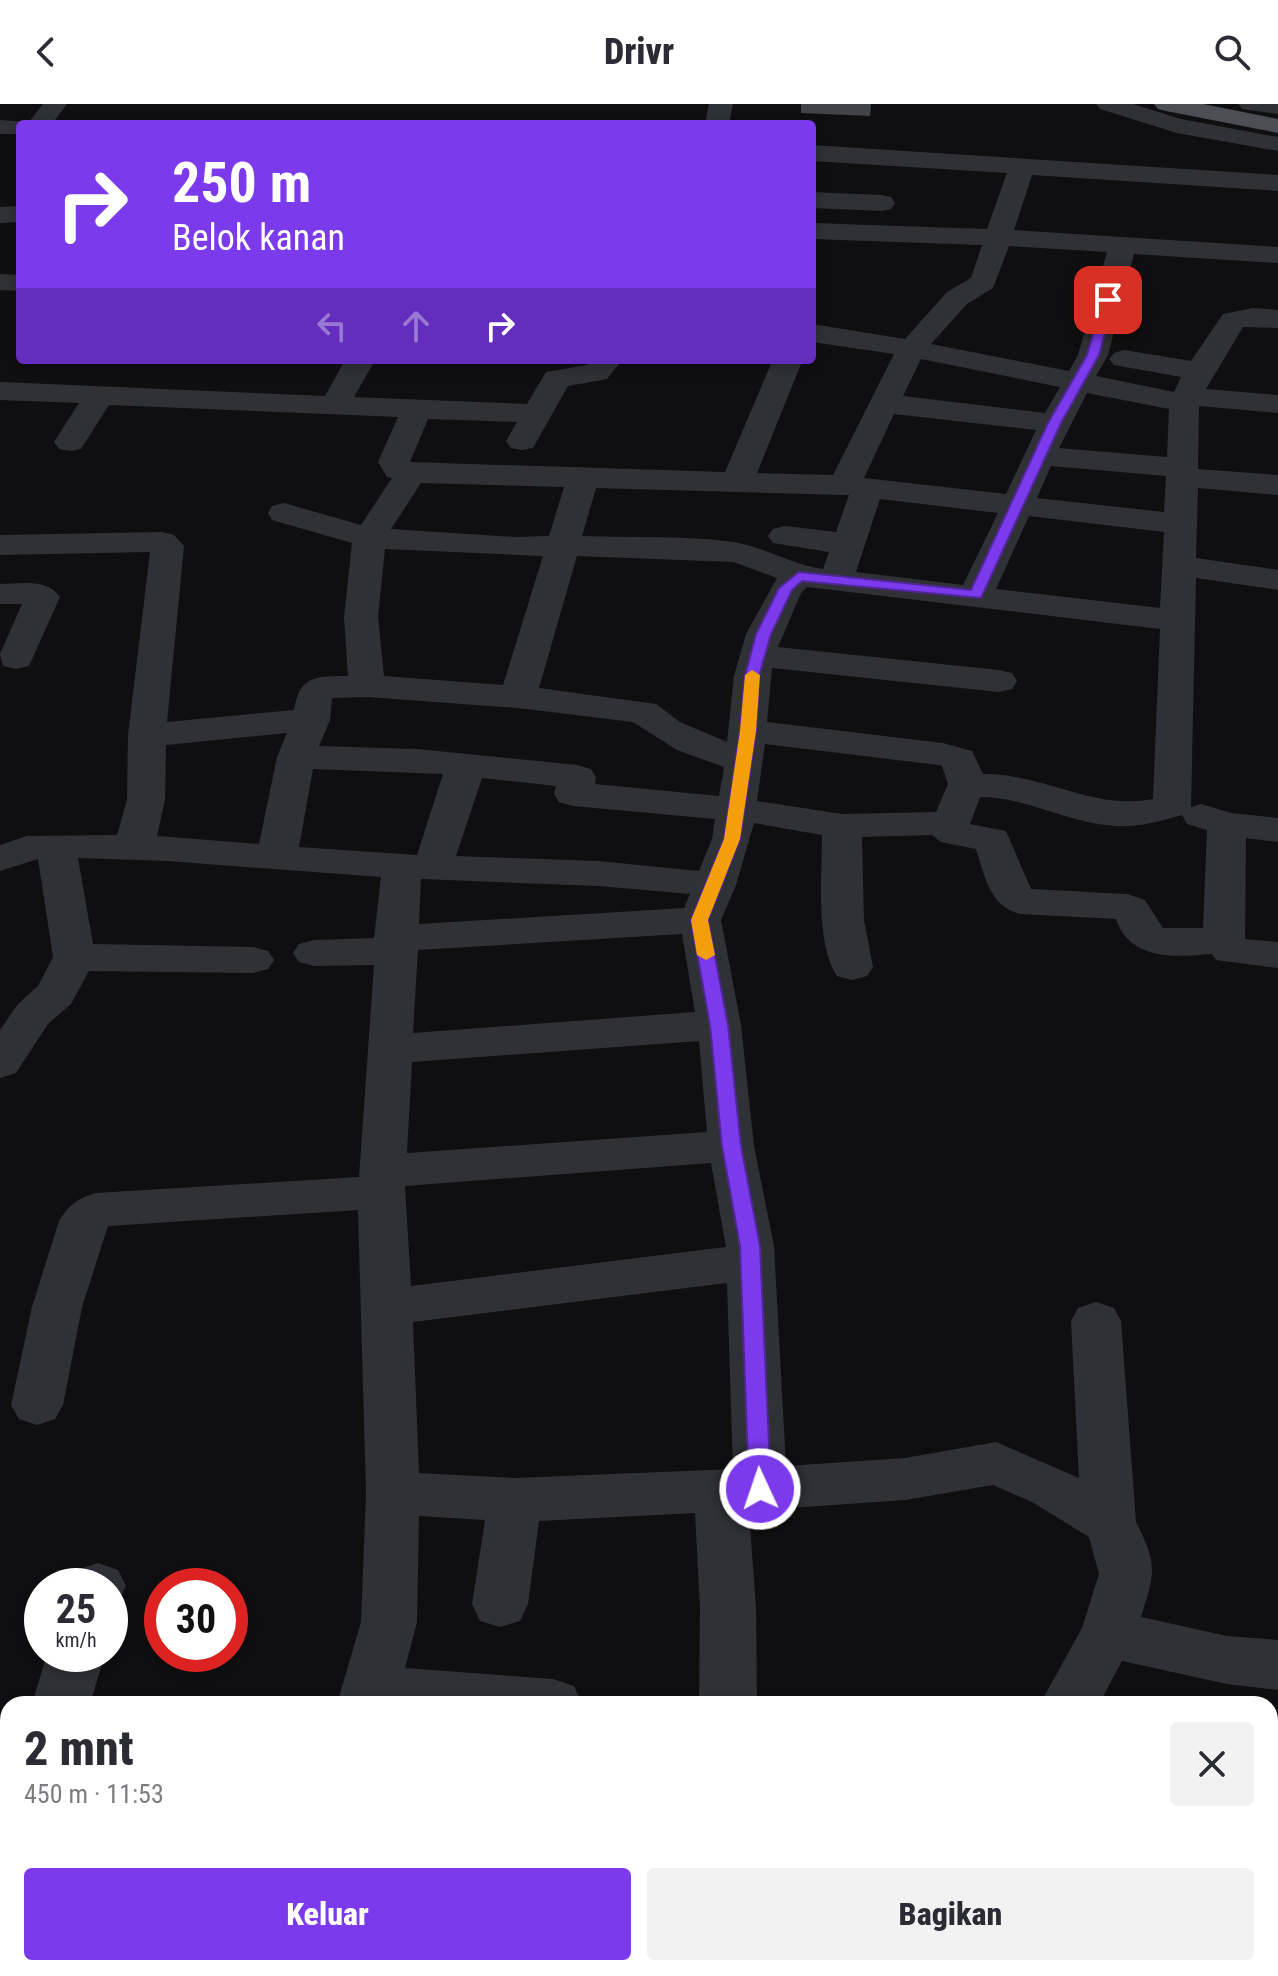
<!DOCTYPE html>
<html lang="id">
<meta charset="utf-8">
<style>
:root{--surface:#fff;--page:#f2f2f3;--text:#2b2b33;--muted:#7c7c81;--accent:#7c3aed}
body{margin:0;font-family:"Roboto Condensed",sans-serif;background:var(--page);color:var(--text);height:100vh;display:flex;flex-direction:column;font-size:30px;white-space:nowrap}
*{box-sizing:border-box;margin:0}
p{font-size:26px;color:var(--muted)}
.icon{flex:none;width:44px;height:44px;fill:none;stroke:currentColor;stroke-width:2;stroke-linecap:round;stroke-linejoin:round}
.map{position:relative;flex:1;overflow:hidden}
.side{position:absolute;left:0px;top:1592px;width:1278px;height:280px;display:flex;flex-direction:column;background:var(--surface);border-radius:24px 24px 0 0;box-shadow:0 4px 12px #0003}
.side>*{flex:none}
.hud{position:absolute;left:16px;top:16px;width:800px;height:244px;border-radius:8px;box-shadow:0 4px 12px #0003;background:#7c3aed;color:#fff;overflow:hidden}
.speed{position:absolute;left:24px;top:1464px;display:flex;gap:16px;font-size:40px;font-weight:700;text-align:center}
.speed>*{display:grid;place-content:center;width:104px;height:104px;border-radius:50%;background:var(--surface);box-shadow:0 4px 12px #0003;line-height:1}
.speed small{font-size:20px;font-weight:400}
.speed .limit{border:12px solid #d22;background:#fff;color:#111}
.pin{position:absolute;display:grid;place-items:center;width:68px;height:68px;color:#fff;margin:-34px;border-radius:16px;box-shadow:0 4px 12px #0006}
.me{position:absolute;width:88px;margin:-44px;rotate:357deg;stroke-linejoin:round;filter:drop-shadow(0 0 6px #0008)}
.turn{display:flex;align-items:center;gap:28px;height:168px;padding:0 24px;font-size:36px}
.turn .icon{width:104px;height:104px;stroke-width:2.5}
.turn b{display:block;font-size:56px;line-height:68px}
.lanes{display:flex;align-items:center;height:76px;padding:0 24px;background:#0003;justify-content:center;gap:40px;direction:ltr}
.lanes .off{opacity:.35}
.round{display:grid;place-items:center;flex:none;width:84px;height:84px;border-radius:8px;background:var(--page)}
.headline{display:flex;align-items:center;justify-content:space-between;height:136px;padding:0 24px}
h1{font-size:48px;font-weight:800;line-height:60px}
.action{display:flex;gap:16px;margin-top:auto;padding:16px 24px}
.action a{flex:1;height:92px;border-radius:8px;background:var(--accent);color:#fff;font-size:32px;font-weight:800;line-height:92px;text-align:center}
.action a+a{background:var(--page);color:var(--text)}
header{display:flex;justify-content:space-between;align-items:center;height:104px;padding:0 24px;background:var(--surface);font-size:36px;font-weight:800}
.map>svg:first-child{display:block}
.lines{fill:none;stroke-linecap:round;stroke-linejoin:round}
.street{fill:#303136;fill-rule:evenodd}
.primary{fill:#4c4e55;fill-rule:evenodd}
.wall{fill:#424349}
.route{fill:#7c3aed;stroke:#51269a;stroke-width:2}
.slow{fill:#f59e0b}
</style>
<header><svg class="icon" aria-label="back" viewBox="0 0 24 24"><path d="M15 5l-7 7 7 7"/></svg>Drivr<svg class="icon" aria-label="search" viewBox="0 0 24 24"><circle cx="10" cy="10" r="6"/><path d="M15 15l6 6"/></svg></header>
<div class="map">
<svg width="1278" height="1872" viewBox="0 0 1278 1872">
<rect width="100%" height="100%" fill="#0f0f11"/>
<g class="lines">
<g class="street">
<polygon points="43,0 67,0 52,20 20,20 20,30 0,30 0,16 29,18"/>
<polygon points="709,0 733,0 729,20 705,20"/>
<polygon points="1096,0 1133,0 1181,15 1278,33 1278,47 1177,29 1100,5"/>
<polygon points="1238,0 1278,0 1278,10 1242,5"/>
<path d="M812 41 1278 71V87L1032 71 1014 126 1278 143V159L1134 150 1108 251 1096 272 1174 288 1181 273 1114 261 1109 255 1114 249 1124 246 1191 257 1223 210 1253 204 1278 206V224L1243 223 1206 285 1278 291V309L1199 302 1198 365 1278 371V391L1198 384 1196 454 1278 466V486L1196 474 1191 703 1201 700 1231 709 1278 714V738L1246 734 1245 835 1278 838V864L1216 856 1212 850C1175 853 1130 857 1116 815L1020 810C989 802 985 772 976 745L941 738 932 731 862 733 864 816 873 863 867 872 852 876 837 872C815 838 822 771 822 731L754 719 736 781 721 816 741 921 754 1042 774 1142 786 1362 905 1354 996 1338 1079 1374 1071 1217 1078 1204 1096 1198 1114 1204 1121 1217 1136 1418C1158 1462 1155 1468 1141 1513L1227 1532 1278 1536V1586L1227 1580 1122 1557 1099 1600H1040L1082 1524 1099 1470 1089 1433 1032 1398 993 1381 905 1396 749 1407 756 1504 757 1600H699L700 1504 695 1409 539 1417 528 1500 520 1517 500 1523 480 1517 472 1500 485 1416 419 1412 417 1518 405 1564 553 1575 574 1582 582 1600H337L361 1518 366 1389 358 1106 108 1122 82 1203 63 1301 55 1315 37 1321 19 1315 11 1301 32 1203 59 1117C69 1101 78 1094 96 1089L359 1073 374 861 314 862 299 858 293 849 299 840 314 836 374 834 381 773 167 757 78 754 93 840 253 843 268 847 274 856 268 865 253 869 89 867 71 900 48 920 16 969 0 974V926L18 900 38 882 53 853 38 755 0 767V741L27 732 117 731 127 696 128 631 150 448 0 451V431L162 428 174 431 184 442 167 618 294 606C299 572 316 572 348 572L344 513 352 439 272 416 268 409 272 402 284 399 361 421 392 374 387 373 378 358 398 313 109 301 81 345 70 347 59 345 54 338 79 299 0 296V278L325 292 345 256H375L354 293 527 300 546 268 587 261 591 256H622L607 275 568 282 533 344 522 346 511 344 506 337 517 318 428 315 410 358 725 368 771 260 774 256H798L801 260 757 369 833 371 894 250 812 238V220L905 235 947 188 971 174 982 141 812 135V119L987 125 1007 69 812 57ZM1009 142 1107 148 1078 251 1069 267 931 240 967 200 993 184ZM921 255 1060 283 1045 309 903 292ZM1087 289 1169 305 1167 353 1059 344ZM894 310 1036 326 1006 390 864 374ZM1051 362 1166 372 1164 408 1037 394ZM421 379 564 383 549 432 515 433 391 425ZM596 384 844 391H849L836 428 785 422 773 425 768 432 773 439 829 448 823 465C792 461 765 443 733 438 684 431 632 434 582 432ZM880 395 998 409 963 481 856 468ZM1029 412 1164 428 1160 504 996 485ZM385 445 543 452 503 581 384 572 378 513ZM577 452 733 458 777 474 746 530 734 572 727 638 680 618 656 600 539 584ZM807 483 1160 525 1153 695C1093 707 1042 669 983 670L972 647 943 639 767 618 772 564 999 588 1012 585 1017 577 1012 569 999 566 778 543 801 489ZM367 593 518 604 633 618 677 646 724 663 719 692 595 680 596 673 591 665 577 661 417 645 319 642 330 616 332 594ZM287 629 277 653 259 740 157 732 165 696 166 641ZM765 640 938 661 942 662 948 680 936 708 842 710 757 697ZM313 665 443 670 417 751 299 743ZM482 674 556 682 554 690 559 698 573 702 715 715 712 735 699 767 598 757 456 752ZM980 693C1026 693 1068 719 1114 722 1137 724 1160 717 1182 711L1187 720 1207 726 1203 824H1163L1145 796 1127 790 1031 785 1006 727 970 720ZM421 775 598 782 690 790 684 804 419 820ZM682 830 695 908 413 929 418 846ZM699 937 707 1028 407 1049 412 958ZM711 1059 726 1143 411 1182 405 1082ZM727 1179 733 1365 515 1374 419 1369 413 1218Z"/>
<polygon points="812,88 882,91 891,93 895,99 891,105 882,107 812,104"/>
<polygon points="20,102 20,118 0,119 0,103"/>
<polygon points="0,170 20,171 20,187 0,186"/>
<path d="M0 480C20 480 47 474 60 493L29 562 16 565 3 562 0 550 22 500H0Z"/>
<polygon points="98,1459 118,1466 126,1482 118,1498 110,1501 110,1482 69,1482 77,1466"/>
<polygon points="47,1550 105,1550 90,1600 32,1600"/>
<polygon points="0,1656 8,1657 8,1711 0,1710"/>
<polygon points="0,1751 8,1752 8,1810 0,1809"/>
<polygon points="63,1864 127,1864 125,1872 61,1872"/>
<polygon points="559,1864 663,1864 666,1872 556,1872"/>
<polygon points="975,1864 1039,1864 1041,1872 977,1872"/>
</g>
<polygon class="primary" points="1154,0 1203,0 1278,15 1278,29 1166,7 1158,5"/>
</g>
<polygon class="wall" points="801,0 871,0 870,12 801,9"/>
<polygon class="route" points="1108,192 1114,196 1099,251 1061,319 981,494 802,477 792,486 771,530 759,572 756,627 740,735 708,816 728,921 741,1042 760,1142 771,1385 768,1391 760,1394 752,1391 749,1385 740,1142 722,1042 710,921 691,816 724,735 740,627 745,572 756,530 779,484 799,468 971,486 1048,319 1087,251 1103,196"/>
<polygon class="slow" points="752,566 760,571 756,627 740,735 708,816 715,851 706,856 697,851 691,816 724,735 740,627 745,571"/>
</svg>
<div class="speed"><div>25<small>km/h</small></div><div class="limit">30</div></div>
<div class="pin" style="left:1108px;top:196px;background:#d93025"><svg class="icon" aria-label="arrive" viewBox="0 0 24 24"><path d="M6 21V4h12l-3 4 3 4H6"/></svg></div>
<svg class="me" style="left:760px;top:1385px" viewBox="-20 -20 40 40"><circle r="17" fill="#7c3aed" stroke="#fff" stroke-width="3"/><path d="M0-11L8 9 0 5-8 9z" fill="#fff"/></svg>
<div class="hud">
<div class="turn"><svg class="icon" aria-label="right" viewBox="0 0 24 24"><path d="M7 20v-9h11M14 6l5 5-5 5"/></svg><div><b>250 m</b>Belok kanan</div></div>
<div class="lanes"><svg class="icon off" aria-label="left" viewBox="0 0 24 24"><path d="M17 20v-9H6M10 6l-5 5 5 5"/></svg><svg class="icon off" aria-label="ahead" viewBox="0 0 24 24"><path d="M12 20V5M6 11l6-6 6 6"/></svg><svg class="icon" aria-label="right" viewBox="0 0 24 24"><path d="M7 20v-9h11M14 6l5 5-5 5"/></svg></div>
</div>
<section class="side">
<div class="headline"><div><h1>2 mnt</h1><p>450 m · 11:53</p></div><a class="round"><svg class="icon" aria-label="close" viewBox="0 0 24 24"><path d="M6 6l12 12M18 6L6 18"/></svg></a></div>
<div class="action"><a>Keluar</a><a>Bagikan</a></div>
</section>
</div>
